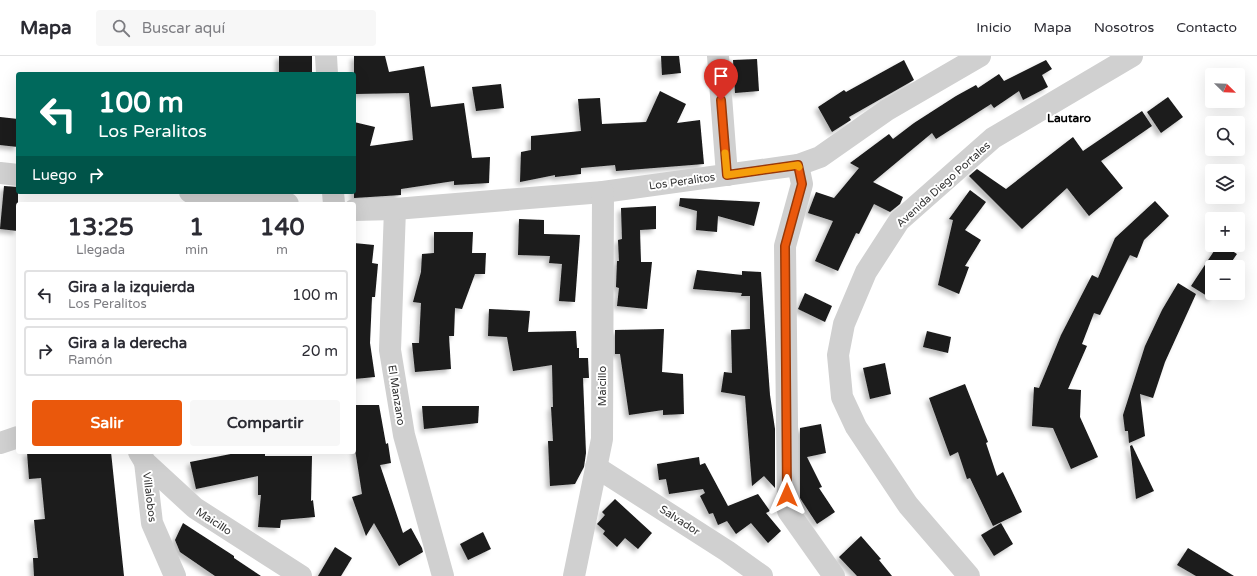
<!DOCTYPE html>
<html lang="es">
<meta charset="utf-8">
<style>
:root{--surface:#fff;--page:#f7f7f7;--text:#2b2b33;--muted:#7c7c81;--line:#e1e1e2;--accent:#ea580c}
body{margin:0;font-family:"Varela Round",sans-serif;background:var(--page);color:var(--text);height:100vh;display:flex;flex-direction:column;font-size:15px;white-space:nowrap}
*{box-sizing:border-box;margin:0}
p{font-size:13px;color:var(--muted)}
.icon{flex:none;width:22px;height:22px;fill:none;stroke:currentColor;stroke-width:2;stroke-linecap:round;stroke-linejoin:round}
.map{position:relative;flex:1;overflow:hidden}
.panel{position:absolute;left:16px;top:146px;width:340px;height:252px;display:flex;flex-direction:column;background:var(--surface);border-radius:4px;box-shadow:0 4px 16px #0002}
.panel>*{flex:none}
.hud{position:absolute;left:16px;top:16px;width:340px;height:122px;border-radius:4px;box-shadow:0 4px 16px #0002;background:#00695c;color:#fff;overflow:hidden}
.needle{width:26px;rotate:113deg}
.fabs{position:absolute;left:1205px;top:12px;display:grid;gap:8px}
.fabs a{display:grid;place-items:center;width:40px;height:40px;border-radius:4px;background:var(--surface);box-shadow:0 4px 16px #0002;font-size:20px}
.pin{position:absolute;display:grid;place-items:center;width:34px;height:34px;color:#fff;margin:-41px -17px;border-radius:50% 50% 50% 0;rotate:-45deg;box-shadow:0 0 4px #0007}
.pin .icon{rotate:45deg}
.me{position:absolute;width:44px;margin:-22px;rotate:0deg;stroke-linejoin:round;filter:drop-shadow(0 0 3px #0008)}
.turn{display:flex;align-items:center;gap:14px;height:84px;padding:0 16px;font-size:18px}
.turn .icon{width:52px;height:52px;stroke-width:2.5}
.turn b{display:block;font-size:28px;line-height:34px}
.then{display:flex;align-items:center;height:38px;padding:0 16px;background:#0003;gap:8px;font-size:15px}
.eta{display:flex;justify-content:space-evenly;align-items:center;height:68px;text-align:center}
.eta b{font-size:24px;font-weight:700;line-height:28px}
.primary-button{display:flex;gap:8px;margin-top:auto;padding:8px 16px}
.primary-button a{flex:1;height:46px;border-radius:4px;background:var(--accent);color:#fff;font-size:16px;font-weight:700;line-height:46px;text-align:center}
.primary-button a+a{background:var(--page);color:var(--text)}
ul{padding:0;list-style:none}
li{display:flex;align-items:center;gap:12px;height:50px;margin:0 8px 6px;padding:0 8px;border:2px solid var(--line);border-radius:4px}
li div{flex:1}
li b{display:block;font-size:15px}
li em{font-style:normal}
header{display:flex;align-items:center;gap:24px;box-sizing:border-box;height:56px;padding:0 20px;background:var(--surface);border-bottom:1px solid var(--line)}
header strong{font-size:19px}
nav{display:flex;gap:22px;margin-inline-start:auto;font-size:14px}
.search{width:280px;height:36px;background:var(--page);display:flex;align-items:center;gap:10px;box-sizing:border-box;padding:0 14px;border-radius:4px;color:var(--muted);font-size:15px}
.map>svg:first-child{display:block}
.building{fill:#1a1a1a;filter:url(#shadow)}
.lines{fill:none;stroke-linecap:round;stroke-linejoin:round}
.minor{stroke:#d0d0d0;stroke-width:22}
.route-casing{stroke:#983908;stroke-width:10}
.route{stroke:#ea580c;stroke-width:7}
.slow{stroke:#f59e0b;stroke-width:7}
.labels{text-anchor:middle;stroke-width:4;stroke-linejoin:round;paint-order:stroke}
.street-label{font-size:11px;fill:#333;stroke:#fff}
.neighbourhood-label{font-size:12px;font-weight:bold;fill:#000;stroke:#fff}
</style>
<header>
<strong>Mapa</strong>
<div class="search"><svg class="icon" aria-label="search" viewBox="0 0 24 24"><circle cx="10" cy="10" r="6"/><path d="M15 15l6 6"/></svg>Buscar aquí</div>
<nav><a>Inicio</a><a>Mapa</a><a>Nosotros</a><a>Contacto</a></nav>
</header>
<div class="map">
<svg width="1257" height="520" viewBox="0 0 1257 520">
<defs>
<filter id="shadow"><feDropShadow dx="-3.5" dy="3.5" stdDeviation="2" flood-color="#0004"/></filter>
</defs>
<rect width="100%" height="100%" fill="#fff"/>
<g class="building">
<rect x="279" y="0" width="33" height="18"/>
<polygon points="354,0 385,0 389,16 424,10 431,51 464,47 472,102 490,101 489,127 454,129 454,125 401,133 401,139 354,142 354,66 375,71 370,90 413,84 409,37 354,38"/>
<polygon points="661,0 679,0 681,17 662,19"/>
<polygon points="757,3 759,35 735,37 733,4"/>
<polygon points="904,4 914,24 849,61 851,64 832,76 818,51 844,34 846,36"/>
<polygon points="1046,4 1052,13 1042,19 1048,31 1023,44 1019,35 994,52 991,48 936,83 932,77 873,126 903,141 900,148 890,156 874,148 859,178 856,177 838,215 815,205 833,165 808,157 816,136 834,142 859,112 850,107 889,78 893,83 914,67 956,40 976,29 978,32 999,18 1004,25"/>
<polygon points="501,28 504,52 476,55 472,31"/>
<polygon points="660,35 686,48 677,67 700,64 704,108 616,115 615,109 581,112 581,118 555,121 555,119 520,126 521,96 531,94 531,80 581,75 578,43 600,42 602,68 646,66"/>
<polygon points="1168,41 1183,61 1161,77 1147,56"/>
<polygon points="1142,55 1152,70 1101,105 1123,132 1089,160 1067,132 1022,173 969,120 977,113 1006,133 1073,81 1083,95"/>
<polygon points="0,61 18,63 18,91 0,89"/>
<polygon points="4,130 18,131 18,175 0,173"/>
<polygon points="970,134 986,146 965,174 981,184 965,210 969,211 959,238 938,229 953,164 949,163"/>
<polygon points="680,142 760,146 754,170 718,160 717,176 696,174 697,155 679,150"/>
<polygon points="1155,145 1169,160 1144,184 1137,202 1130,199 1100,259 1094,257 1082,288 1087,290 1068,333 1081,334 1080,361 1098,401 1071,413 1053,372 1032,370 1034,331 1039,332 1061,279 1092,219 1098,222 1115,182"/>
<polygon points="656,150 656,173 640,174 641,206 652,206 647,253 617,250 619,232 616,231 617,205 619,205 618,184 622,183 621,152"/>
<polygon points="519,163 544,164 544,178 580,179 575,246 559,245 562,208 549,207 550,200 518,199"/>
<polygon points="434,176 473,176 472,197 486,197 485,218 475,218 462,253 455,252 454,280 449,280 451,313 415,316 412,287 419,287 421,247 413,246 421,216 422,198 434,197"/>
<polygon points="354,187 374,189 372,207 378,208 375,241 372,241 370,287 375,321 354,323"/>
<polygon points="1218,189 1223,189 1237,198 1228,211 1212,211 1212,243 1191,230"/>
<polygon points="697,214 742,219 742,215 761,216 770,339 775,373 775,432 764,420 752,430 745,340 721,336 724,316 732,317 731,274 750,273 750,240 741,240 742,237 693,233"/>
<polygon points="1178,227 1196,238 1165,306 1153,342 1140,338 1145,380 1129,387 1128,375 1125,375 1123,359 1145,290 1162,254"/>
<polygon points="805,237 832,250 825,266 798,253"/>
<polygon points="489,253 530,255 528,276 576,275 577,292 579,292 579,302 588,302 589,322 583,322 586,397 584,411 575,428 550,430 548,385 553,385 551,351 553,351 552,309 513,315 507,281 488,280"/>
<polygon points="664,273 662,316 683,318 684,358 663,359 663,354 629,359 620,298 615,298 615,274"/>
<polygon points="927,275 951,281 948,297 923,291"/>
<polygon points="885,307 891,338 870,343 863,312"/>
<polygon points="965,328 988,386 986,387 997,420 1003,416 1022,456 993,470 970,422 967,423 958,396 950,400 929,342"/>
<polygon points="354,349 379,349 386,388 388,387 391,407 380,409 403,477 411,472 422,492 423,496 399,510 374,467 366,480 352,441 362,438 354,387"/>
<polygon points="422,350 479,350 478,367 424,373"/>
<polygon points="821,368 826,397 807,401 822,431 819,432 835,456 817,468 800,442 800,372"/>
<polygon points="1132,389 1154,435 1136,443 1130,390"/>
<polygon points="27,396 111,396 124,520 34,520 33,502 38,502 34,464 45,463 41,422 29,423"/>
<polygon points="241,396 265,396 265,400 312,400 311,445 313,444 315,461 281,464 280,472 258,471 261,439 258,439 258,420 196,433 190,406"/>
<polygon points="699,401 700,409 705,407 728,450 758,438 770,455 766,457 781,475 768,487 751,467 736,478 727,465 718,469 713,457 709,458 700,440 705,437 703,433 669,438 666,423 659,424 657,408"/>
<polygon points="615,443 652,477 638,493 625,482 617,491 603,478 605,475 597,468 605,459 602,456"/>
<polygon points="183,467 234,500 234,502 261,520 215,520 180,496 175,484"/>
<polygon points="1001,467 1013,488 994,500 981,479"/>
<polygon points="483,476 491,493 468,504 460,488"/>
<polygon points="861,480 881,503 879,504 892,520 857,520 839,501"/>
<polygon points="335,491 352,502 341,520 318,520"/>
<polygon points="1188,492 1234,520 1196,520 1177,509"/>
</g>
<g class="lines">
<g class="minor">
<polyline points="326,0 327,18"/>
<polyline points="718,0 727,119"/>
<polyline points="798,109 802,128 785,190 788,455 834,520"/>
<polyline points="0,117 18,119"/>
<polyline points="190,136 288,148"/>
<polyline points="333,136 334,148"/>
<polyline points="395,153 390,294 404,379 443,520"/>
<polyline points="354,154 395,153 603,136 798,109 820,101 887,54 980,0"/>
<polyline points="0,387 18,381"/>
<polyline points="139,396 145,406 195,452 301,520"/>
<polyline points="145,406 152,467 175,520"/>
<polyline points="596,411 727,495 762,520"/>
<polyline points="574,520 602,383 603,136"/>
<polyline points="969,520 908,449 856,371 842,341 838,299 844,268 866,216 899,165 993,82 1132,0"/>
</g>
</g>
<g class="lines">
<defs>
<polyline id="route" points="721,44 727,119 798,109 802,128 785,190 787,439"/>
</defs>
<use href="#route" class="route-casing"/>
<use href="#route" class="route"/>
<polyline class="slow" points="725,97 727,119 798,109 799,111"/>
</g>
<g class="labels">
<g class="street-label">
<text transform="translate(682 125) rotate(-8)" y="4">Los Peralitos</text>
<text transform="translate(943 128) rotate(-42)" y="4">Avenida Diego Portales</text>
<text transform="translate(602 330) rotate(-90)" y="4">Maicillo</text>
<text transform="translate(397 339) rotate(81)" y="4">El Manzano</text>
<text transform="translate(150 441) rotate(83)" y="4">Villalobos</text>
<text transform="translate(680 464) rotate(33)" y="4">Salvador</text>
<text transform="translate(214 465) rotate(33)" y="4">Maicillo</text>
</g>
<g class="neighbourhood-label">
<text x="1069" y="66">Lautaro</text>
</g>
</g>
</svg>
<div class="fabs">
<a><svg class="needle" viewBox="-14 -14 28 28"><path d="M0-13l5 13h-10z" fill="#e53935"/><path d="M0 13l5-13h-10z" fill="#7c7c81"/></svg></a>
<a><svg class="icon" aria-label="search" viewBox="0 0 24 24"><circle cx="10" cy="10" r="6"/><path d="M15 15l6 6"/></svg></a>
<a><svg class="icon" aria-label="layers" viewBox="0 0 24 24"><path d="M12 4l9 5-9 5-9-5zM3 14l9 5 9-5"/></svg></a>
<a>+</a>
<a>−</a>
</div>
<div class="pin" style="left:721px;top:44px;background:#d93025"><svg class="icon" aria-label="arrive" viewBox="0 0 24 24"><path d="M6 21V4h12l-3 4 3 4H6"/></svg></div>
<svg class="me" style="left:787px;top:439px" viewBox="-20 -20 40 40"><path d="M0-17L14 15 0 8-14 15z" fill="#ea580c" stroke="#fff" stroke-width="4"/></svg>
<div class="hud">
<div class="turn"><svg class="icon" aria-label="left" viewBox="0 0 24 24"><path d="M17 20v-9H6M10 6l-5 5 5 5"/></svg><div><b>100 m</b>Los Peralitos</div></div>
<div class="then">Luego<svg class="icon" aria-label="right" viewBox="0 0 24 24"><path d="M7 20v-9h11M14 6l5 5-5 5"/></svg></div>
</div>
<section class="panel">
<div class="eta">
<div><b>13:25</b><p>Llegada</p></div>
<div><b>1</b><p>min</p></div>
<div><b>140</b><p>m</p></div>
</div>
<ul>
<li><svg class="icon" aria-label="left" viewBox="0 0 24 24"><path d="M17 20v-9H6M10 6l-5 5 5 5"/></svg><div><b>Gira a la izquierda</b><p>Los Peralitos</p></div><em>100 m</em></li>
<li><svg class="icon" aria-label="right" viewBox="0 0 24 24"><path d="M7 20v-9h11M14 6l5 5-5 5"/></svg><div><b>Gira a la derecha</b><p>Ramón</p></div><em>20 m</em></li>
</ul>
<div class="primary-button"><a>Salir</a><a>Compartir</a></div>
</section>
</div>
